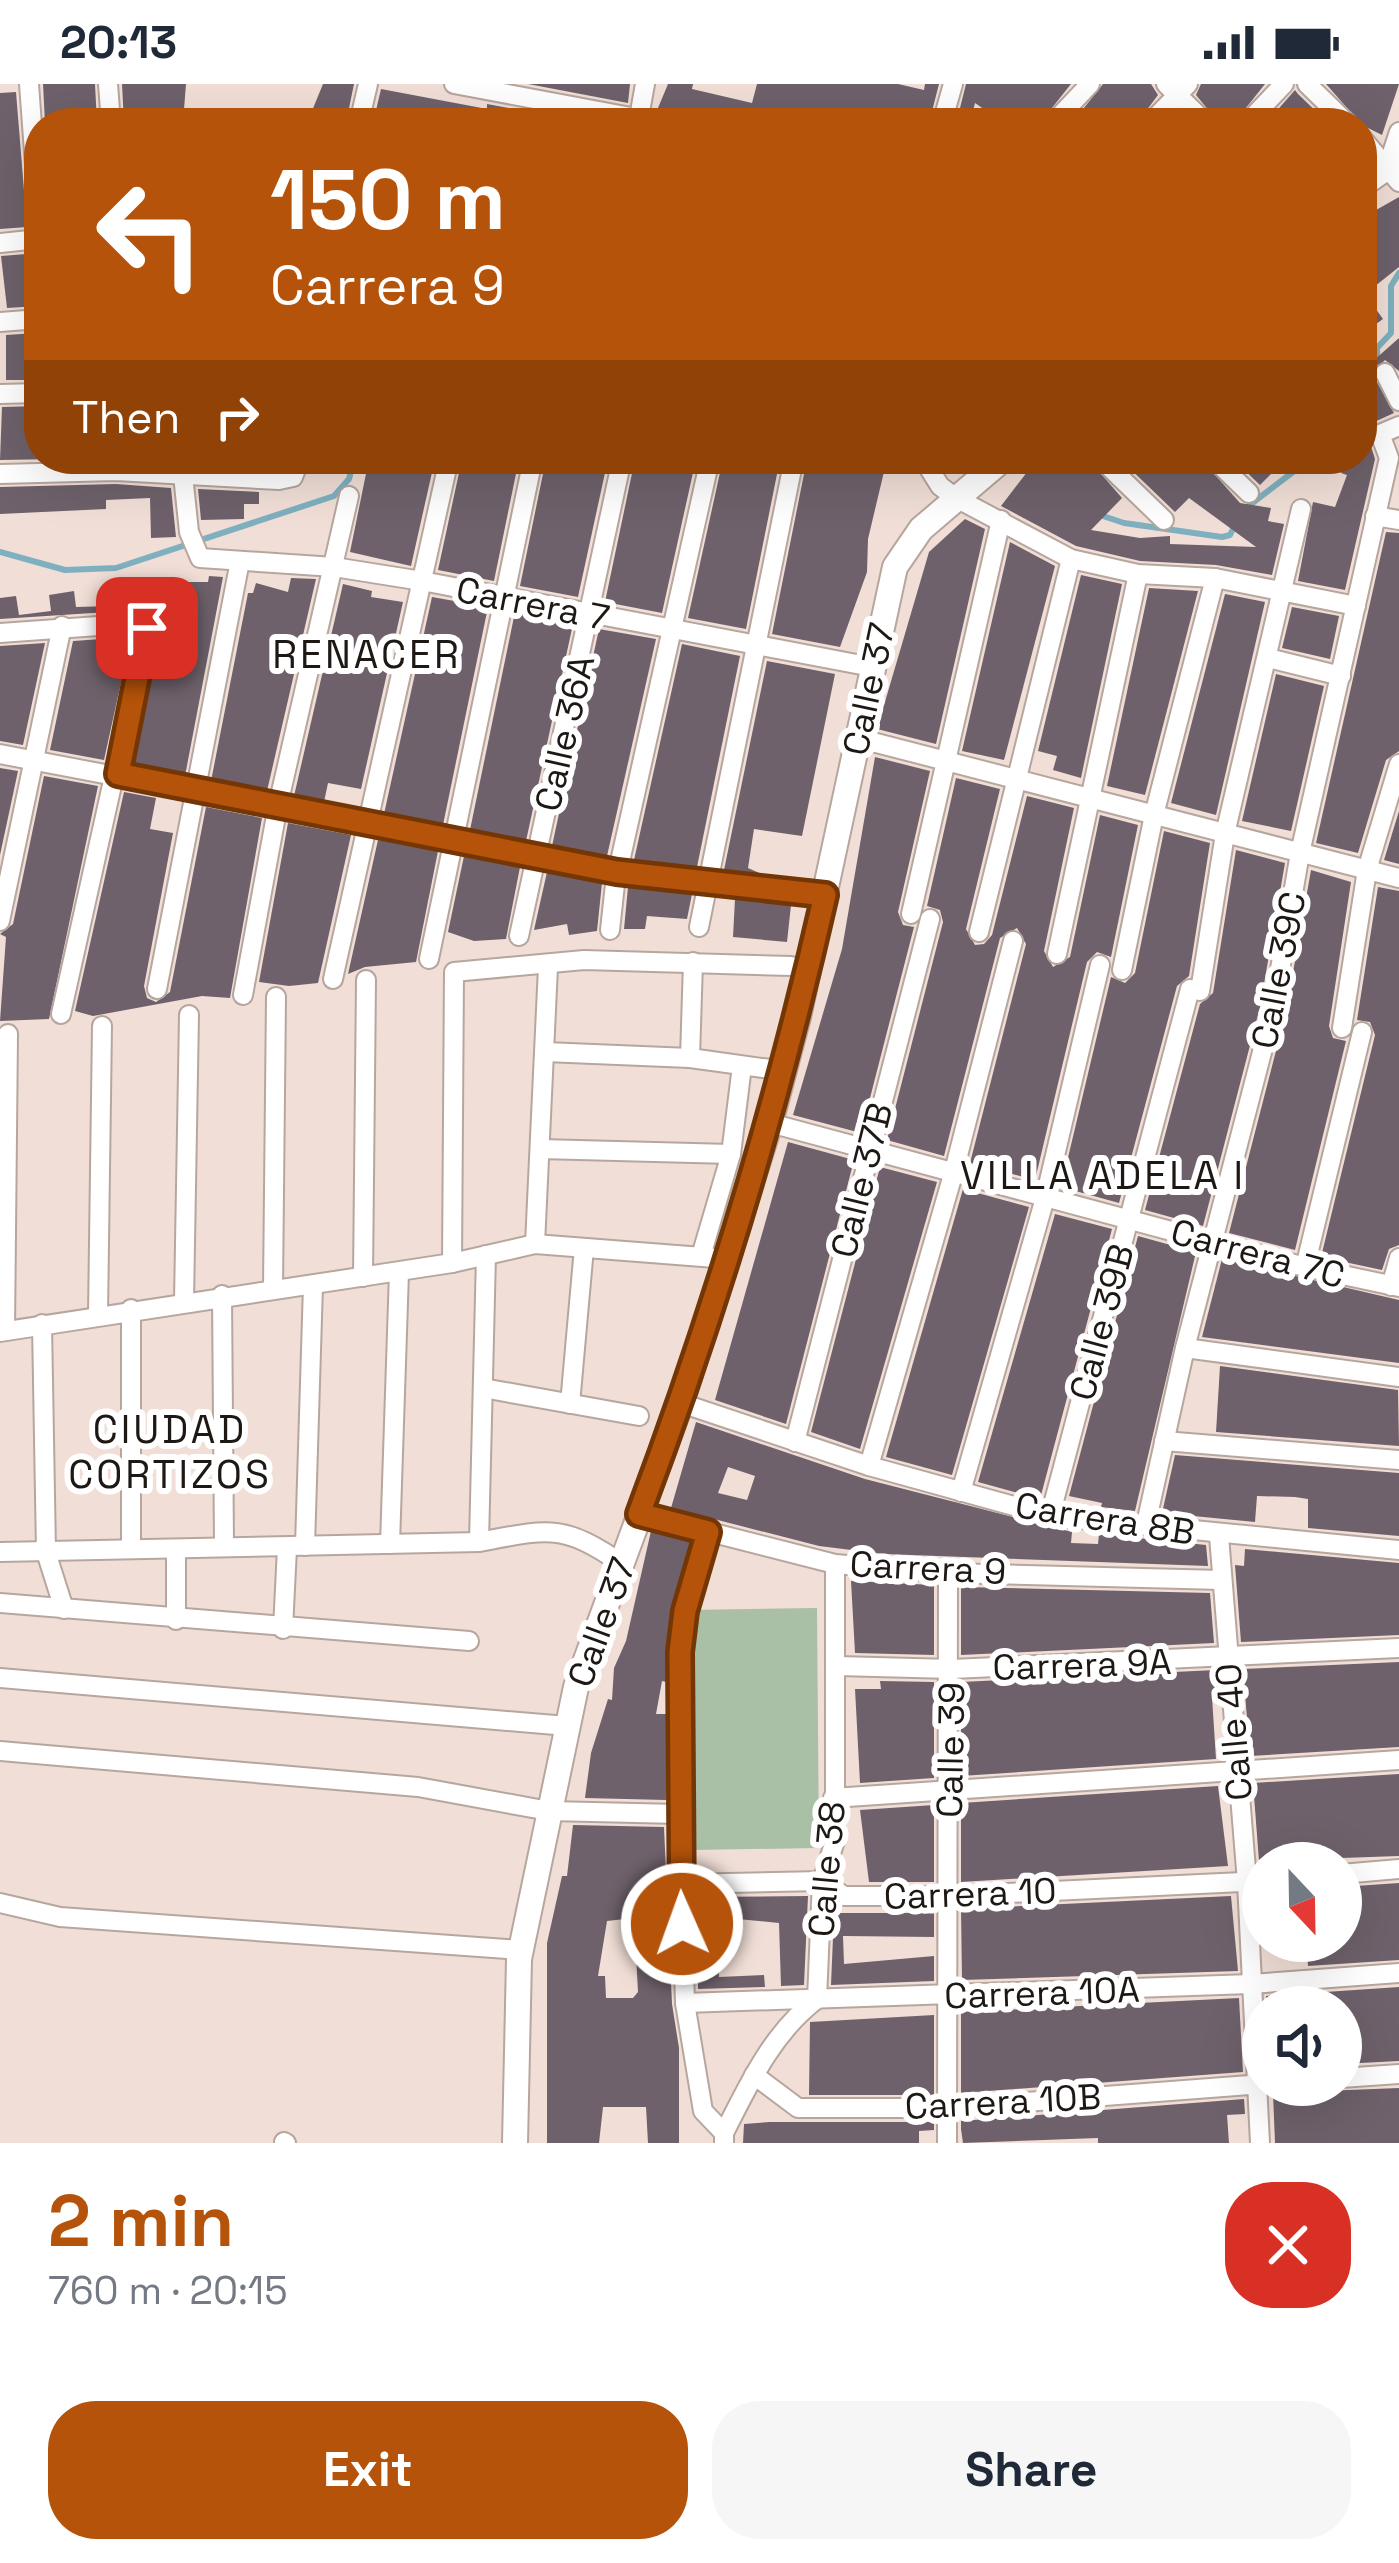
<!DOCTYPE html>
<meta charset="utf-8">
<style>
:root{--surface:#fff;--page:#f6f6f7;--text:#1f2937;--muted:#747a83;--accent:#b45309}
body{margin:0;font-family:"Space Grotesk",sans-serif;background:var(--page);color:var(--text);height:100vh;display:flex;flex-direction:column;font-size:45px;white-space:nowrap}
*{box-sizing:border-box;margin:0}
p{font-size:39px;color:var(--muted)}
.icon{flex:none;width:66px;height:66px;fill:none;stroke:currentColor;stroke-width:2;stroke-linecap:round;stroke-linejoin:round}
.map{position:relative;height:2059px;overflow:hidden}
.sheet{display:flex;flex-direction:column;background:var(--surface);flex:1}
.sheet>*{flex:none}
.banner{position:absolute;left:24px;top:24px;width:1353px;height:366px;border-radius:48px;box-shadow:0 12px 48px #0002;background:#b45309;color:#fff;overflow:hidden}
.needle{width:78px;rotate:158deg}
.tools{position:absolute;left:1242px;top:1758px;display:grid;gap:24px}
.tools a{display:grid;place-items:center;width:120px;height:120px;border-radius:50%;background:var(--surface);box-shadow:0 12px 48px #0002;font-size:60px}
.pin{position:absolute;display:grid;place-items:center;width:102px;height:102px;color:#fff;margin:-51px;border-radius:24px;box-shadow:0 6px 18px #0006}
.me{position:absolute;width:132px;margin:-66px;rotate:358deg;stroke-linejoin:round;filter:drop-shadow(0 0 9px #0008)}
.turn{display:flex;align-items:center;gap:42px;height:252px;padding:0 48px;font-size:54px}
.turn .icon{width:156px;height:156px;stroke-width:2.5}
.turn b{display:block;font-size:84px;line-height:102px}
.then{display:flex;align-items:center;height:114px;padding:0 48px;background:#0003;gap:24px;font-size:45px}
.round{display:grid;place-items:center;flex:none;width:126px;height:126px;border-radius:48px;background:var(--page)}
.summary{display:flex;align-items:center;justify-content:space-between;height:204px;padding:0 48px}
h1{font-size:72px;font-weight:800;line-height:90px;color:var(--accent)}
.cta{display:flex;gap:24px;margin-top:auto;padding:24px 48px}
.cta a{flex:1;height:138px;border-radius:48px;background:var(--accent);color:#fff;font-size:48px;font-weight:800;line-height:138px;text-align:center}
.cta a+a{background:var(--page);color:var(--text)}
.status{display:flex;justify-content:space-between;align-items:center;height:84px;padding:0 60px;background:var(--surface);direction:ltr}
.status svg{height:33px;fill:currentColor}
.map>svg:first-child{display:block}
.green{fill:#a9bfa6}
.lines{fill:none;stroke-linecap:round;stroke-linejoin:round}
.stream{stroke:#7fb0c0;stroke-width:6}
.building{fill:#6e616b;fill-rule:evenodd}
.minor-casing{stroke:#b7a69e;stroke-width:22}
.major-casing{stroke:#b7a69e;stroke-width:28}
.minor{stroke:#fff;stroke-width:18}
.major{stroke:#fff;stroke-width:24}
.route-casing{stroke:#753606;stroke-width:30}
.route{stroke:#b45309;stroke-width:21}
.labels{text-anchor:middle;stroke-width:12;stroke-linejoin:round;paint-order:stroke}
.street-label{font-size:36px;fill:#1e1815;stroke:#fff}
.neighbourhood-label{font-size:39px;letter-spacing:3px;fill:#1e1815;stroke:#fff}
</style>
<div class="status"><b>20:13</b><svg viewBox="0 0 49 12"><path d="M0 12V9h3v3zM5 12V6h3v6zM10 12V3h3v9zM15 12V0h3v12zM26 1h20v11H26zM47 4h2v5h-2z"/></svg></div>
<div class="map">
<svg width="1399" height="2059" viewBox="0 0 1399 2059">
<rect width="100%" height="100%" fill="#f1dfd7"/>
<polygon class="green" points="817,1524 819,1764 692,1766 689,1526"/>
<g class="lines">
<g class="stream">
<polyline points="1377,278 1377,264 1391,249 1391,202 1399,189"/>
<polyline points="1242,427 1310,375"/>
<polyline points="1097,430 1124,439 1222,453 1230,451 1236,439"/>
<polyline points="0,468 65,486 116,484 334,412 349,395 354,375"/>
</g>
</g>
<g class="building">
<polygon points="43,0 95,0 97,39 45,39"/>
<polygon points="122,0 186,0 183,38 124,39"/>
<polygon points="323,0 354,0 346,39 307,39"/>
<polygon points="528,0 630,0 628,19"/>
<polygon points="668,0 693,0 692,5 752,19 757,0 898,0 924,6 925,0 939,0 929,39 684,39 658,24"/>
<polygon points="966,0 1071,0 1040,39 1004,39 975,19 973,27 960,24"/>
<polygon points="1103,0 1151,0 1158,11 1137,39 1072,39"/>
<polygon points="1201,0 1265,0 1234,39 1219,39 1196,11"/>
<polygon points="1326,0 1399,0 1382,51 1362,41"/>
<polygon points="381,5 487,25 487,20 580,37 373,39"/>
<polygon points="1295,6 1298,10 1328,39 1266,39"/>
<polygon points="16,8 27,143 0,145 0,9"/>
<polygon points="1399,113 1399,183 1365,210 1383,235 1362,250 1362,134"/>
<polygon points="39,169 39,222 7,224 1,172"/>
<polygon points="36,249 38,296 6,296 6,251"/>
<polygon points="1399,254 1399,287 1385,276 1372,289 1394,329 1372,339 1362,325 1362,263 1373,277"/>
<polygon points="39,322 39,375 58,375 0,376 2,323"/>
<polygon points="1367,350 1375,375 1345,506 1298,497 1313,418 1335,423 1347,391 1341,389 1346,375 1362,375 1362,352"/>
<polygon points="144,375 261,375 261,381"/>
<polygon points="400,375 435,375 411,482 350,468 368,380 397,386"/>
<polygon points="462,375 519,375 494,497 438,486"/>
<polygon points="546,375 608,375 578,513 520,502"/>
<polygon points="635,375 696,375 662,529 605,518"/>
<polygon points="723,375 780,375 746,545 688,534"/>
<polygon points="807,375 887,375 868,455 867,488 840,563 772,550"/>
<polygon points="1037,375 1088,375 1122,414 1091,446 1140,454 1170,452 1170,460 1256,463 1189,414 1175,428 1120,375 1201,375 1240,419 1271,424 1268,437 1284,440 1272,491 1216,481 1140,477 1076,462 1001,422"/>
<polygon points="1233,375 1286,375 1260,401"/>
<polygon points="116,400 171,404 176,453 151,454 150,414 106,416 106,425 0,430 0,403"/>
<polygon points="198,405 259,408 259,420 244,420 244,435 201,436"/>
<polygon points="965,435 985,445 936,660 877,645 929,468"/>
<polygon points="1386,448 1399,449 1399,667 1386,676 1358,769 1316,759"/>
<polygon points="1010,458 1055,482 1004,676 962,667"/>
<polygon points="1081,491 1122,500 1081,694 1053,686 1057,672 1038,667"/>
<polygon points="209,492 223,493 185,692 130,681 160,547 155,533 139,526 0,535 0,514 16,512 19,531 51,527 49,511 74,507 76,523 112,522 112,509 133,507 132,498 208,498"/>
<polygon points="291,494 316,495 267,707 211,697 248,509 253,509 256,499 288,508"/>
<polygon points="343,500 372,507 371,513 403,518 361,705 328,699 324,718 294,712"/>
<polygon points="1149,504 1198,507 1145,711 1107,702"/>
<polygon points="1225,510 1265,518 1216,731 1171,719"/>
<polygon points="432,513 488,523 443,741 384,730"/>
<polygon points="1292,523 1339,532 1330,575 1282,564"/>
<polygon points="515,528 573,540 526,757 470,746"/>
<polygon points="599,545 656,555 607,772 552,762"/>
<polygon points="131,553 104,676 50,666 73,557"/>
<polygon points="45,559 23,661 0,657 0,562"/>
<polygon points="682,560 740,572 697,783 634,776"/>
<polygon points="767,577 835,590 802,752 754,745 748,784 764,791 724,786"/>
<polygon points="1276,590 1324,602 1291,747 1242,737"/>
<polygon points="875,673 930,687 898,828 903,841 914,843 861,1049 793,1031 842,865"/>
<polygon points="0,684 18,687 0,771"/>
<polygon points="44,692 98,702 49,935 0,937 6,853 0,850 13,840"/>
<polygon points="956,694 1000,705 966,845 975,861 984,860 992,851 1027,712 1074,724 1044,867 1053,883 1070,873 1100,731 1138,741 1111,873 1097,868 1087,878 1035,1096 970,1079 1026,860 1017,844 1000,854 944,1072 887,1056 943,838 940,826 927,822"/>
<polygon points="124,708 156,714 150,745 173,749 144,902 147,914 156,918 170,908 206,723 262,734 230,914 202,912 93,932 75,927"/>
<polygon points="1399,727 1399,780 1384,776"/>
<polygon points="288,739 351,751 318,899 289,902 259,898"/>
<polygon points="1164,747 1210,759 1189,892 1177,902 1119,1119 1061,1103 1111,893 1125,899 1135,889"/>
<polygon points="378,756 438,767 416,878 365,883 348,890"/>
<polygon points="1236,766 1285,779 1260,923 1203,1142 1145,1126 1200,920 1213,909"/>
<polygon points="464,772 520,783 506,855 474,857 448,848"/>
<polygon points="1311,786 1351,798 1329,942 1333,954 1346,957 1295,1166 1229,1149 1286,928"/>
<polygon points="547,788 602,799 597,847 569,851 567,840 534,846"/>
<polygon points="628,803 692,810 687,835 647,832 645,845 624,845"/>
<polygon points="1378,803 1399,807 1399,1161 1389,1165 1382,1186 1321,1173 1375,951 1370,938 1357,936"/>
<polygon points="735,815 791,821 787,858 733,853"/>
<polygon points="788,1058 854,1076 786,1340 715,1316"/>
<polygon points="880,1083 937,1098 860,1365 811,1348"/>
<polygon points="963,1105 1029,1123 952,1391 886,1373"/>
<polygon points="1055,1130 1112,1145 1040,1415 978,1398"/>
<polygon points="1138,1152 1196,1168 1135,1427 1101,1423 1102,1419 1069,1412"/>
<polygon points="1222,1175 1399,1216 1399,1279 1202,1253"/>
<polygon points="1220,1282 1398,1306 1399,1362 1216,1348"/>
<path d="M696 1338 865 1395 1072 1448 1071 1459 1098 1460 1099 1450 1206 1461 1208 1482 884 1470 819 1462 671 1424ZM728 1383 755 1392 747 1416 718 1409Z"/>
<polygon points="1175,1371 1399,1389 1399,1452 1308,1444 1308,1415 1295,1413 1257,1412 1255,1438 1162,1429"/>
<polygon points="651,1447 691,1457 672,1524 666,1598 662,1597 656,1630 666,1630 666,1716 585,1714 591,1669 608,1615 612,1616 614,1584 626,1557"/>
<polygon points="1245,1465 1399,1479 1399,1551 1241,1558 1235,1481 1244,1482"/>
<polygon points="851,1497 934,1501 934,1571 855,1569"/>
<polygon points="961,1503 1210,1509 1214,1559 961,1571"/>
<polygon points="1399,1578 1399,1663 1250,1672 1243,1585"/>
<polygon points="1216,1586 1218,1613 1212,1613 1216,1675 961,1692 961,1598"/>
<polygon points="880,1597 934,1598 934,1694 860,1699 855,1605 881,1605"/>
<polygon points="1399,1690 1399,1772 1259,1777 1253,1699"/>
<polygon points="1218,1702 1228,1782 961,1798 961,1719"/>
<polygon points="934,1721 934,1798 869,1798 860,1726"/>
<path d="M573 1741 664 1743 672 1920 679 1964V2059H648L646 2023H603L599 2059H547V1859L562 1792H567ZM634 1834 638 1908 633 1914H606L605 1892H598L607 1837Z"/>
<polygon points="1399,1799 1399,1876 1308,1882 1306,1857 1341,1857 1341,1803"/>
<polygon points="808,1812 804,1901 781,1902 779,1839 717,1833 719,1893 764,1891 765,1903 698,1905 697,1813"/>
<polygon points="1231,1812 1238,1887 962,1896 961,1825"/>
<polygon points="834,1829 934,1829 934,1853 843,1852 844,1880 934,1872 934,1897 831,1901"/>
<polygon points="1399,1903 1399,1977 1341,1980 1341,1923 1267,1923 1266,1912"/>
<polygon points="1239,1914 1243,1988 961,2009 961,1928"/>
<polygon points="934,1931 934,2011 809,2011 810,1938"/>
<polygon points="1399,2004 1399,2059 1275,2059 1273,2009"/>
<polygon points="1244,2015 1245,2030 1227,2031 1229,2059 1098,2059 1098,2054 963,2059 961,2045 961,2037"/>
<polygon points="770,2038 934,2038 934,2046 919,2047 919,2059 743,2059 744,2040"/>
</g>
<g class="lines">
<defs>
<g id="minor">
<polyline points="29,0 39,136"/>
<polyline points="108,0 111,39"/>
<polyline points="454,0 663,39"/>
<polyline points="1166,0 1206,39"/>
<polyline points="1307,0 1347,39"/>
<polyline points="359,39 368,0"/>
<polyline points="638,39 645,0"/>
<polyline points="942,39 953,0"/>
<polyline points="1053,39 1090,0"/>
<polyline points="1150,39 1188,0"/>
<polyline points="1247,39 1284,0"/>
<polyline points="1362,54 1399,98"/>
<polyline points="1388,81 1399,48"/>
<polyline points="0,159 39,155"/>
<polyline points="0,238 39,235"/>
<polyline points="1385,289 1399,317"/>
<polyline points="0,310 39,309"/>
<polyline points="923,375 940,402 956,414 1071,475 1138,490 1215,494 1356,522"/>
<polyline points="1101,375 1164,436"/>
<polyline points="1214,375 1249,409"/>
<polyline points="0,390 116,387 279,396 293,393 300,375"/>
<polyline points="183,391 189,448 200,474 334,483 422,497 872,583"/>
<polyline points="1375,432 1399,436"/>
<polyline points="0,549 140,539 147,544 61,930"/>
<polyline points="1268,574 1341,592"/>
<polyline points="857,654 1399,794"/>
<polyline points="0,670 617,788 825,811"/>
<polyline points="911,830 1001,436"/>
<polyline points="0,837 62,542"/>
<polyline points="699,843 794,375"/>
<polyline points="610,846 615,800 710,375"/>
<polyline points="979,848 1071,475"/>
<polyline points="519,852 622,375"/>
<polyline points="1057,870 1138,490"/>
<polyline points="429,875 533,375"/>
<polyline points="1122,886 1154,731 1215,494"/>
<polyline points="333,895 449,375"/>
<polyline points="157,905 240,477"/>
<polyline points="1200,907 1225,750 1301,425"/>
<polyline points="243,911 278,721 349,412"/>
<polyline points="1342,944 1367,786 1399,680"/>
<polyline points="545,968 690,974 784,987"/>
<polyline points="690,974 693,878"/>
<polyline points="770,1039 1305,1183 1399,1203"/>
<polyline points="540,1065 731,1070"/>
<polyline points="535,1160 548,883"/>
<polyline points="701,1172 731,1070 742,982"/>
<polyline points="452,1179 454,888 584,876 791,882"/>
<polyline points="1305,1183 1362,948"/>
<polyline points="363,1193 366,896"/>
<polyline points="1391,1202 1399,1174"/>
<polyline points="273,1205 276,913"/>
<polyline points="222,1211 224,1461"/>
<polyline points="184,1217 189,931"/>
<polyline points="98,1231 102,942"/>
<polyline points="42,1240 46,1468 64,1525"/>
<polyline points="5,1247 8,950"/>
<polyline points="0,1248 452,1179 535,1160 728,1175"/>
<polyline points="1185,1264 1399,1293"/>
<polyline points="483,1304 639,1332"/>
<polyline points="681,1319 869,1382 1050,1432 1399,1466"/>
<polyline points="570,1320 584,1164"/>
<polyline points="1164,1357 1399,1376"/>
<polyline points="795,1358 930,835"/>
<polyline points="869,1382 954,1087 1013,857"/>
<polyline points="961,1408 1045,1114 1100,881"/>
<polyline points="639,1430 835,1480 948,1489 1222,1496"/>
<polyline points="1050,1432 1190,905"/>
<polyline points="1146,1440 1185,1264 1273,926 1300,769 1389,374 1380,350 1399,342"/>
<polyline points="708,1448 685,1527 680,1568 679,1730 685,1919 703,2027 724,2049"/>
<polyline points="1219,1452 1247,1798 1260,2059"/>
<polyline points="479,1458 486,1171"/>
<polyline points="390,1460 399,1188"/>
<polyline points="131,1462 131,1225"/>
<polyline points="305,1462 313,1201"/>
<path d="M0 1468 479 1458C548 1445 563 1439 622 1480"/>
<polyline points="176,1469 176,1536"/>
<polyline points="0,1519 469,1557"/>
<polyline points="283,1545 287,1464"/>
<polyline points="837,1582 952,1585 1399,1564"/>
<polyline points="0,1594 567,1642"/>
<polyline points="0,1667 418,1703 549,1727 679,1730"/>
<polyline points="833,1714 1399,1676"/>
<polyline points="1341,1790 1399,1785"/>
<polyline points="681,1800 822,1797 844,1812 946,1812 1263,1797"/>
<polyline points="0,1819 60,1833 521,1866"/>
<polyline points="685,1919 1251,1900 1399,1889"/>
<polyline points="754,1991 798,2024 948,2024 1263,2000"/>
<polyline points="1341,1994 1399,1990"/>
<polyline points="284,2058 286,2059"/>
<path d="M724 2059V2049C749 2000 772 1949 817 1915L822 1797 835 1757V1480"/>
<polyline points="947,2059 948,1489"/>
</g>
<g id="major">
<polyline points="1362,101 1399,75"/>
<polyline points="515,2059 519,1875 576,1603 681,1319 770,1039 798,933 895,483 921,445 1003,375"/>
</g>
</defs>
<use href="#minor" class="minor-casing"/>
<use href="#major" class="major-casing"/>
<use href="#minor" class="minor"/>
<use href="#major" class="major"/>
</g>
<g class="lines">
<defs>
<path id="route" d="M147 544 118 690 617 788 825 811C777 1022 715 1228 639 1430L708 1448 685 1527 680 1568 682 1840"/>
</defs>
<use href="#route" class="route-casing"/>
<use href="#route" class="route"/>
</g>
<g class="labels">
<g class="street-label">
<text transform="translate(533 519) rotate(11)" y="13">Carrera 7</text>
<text transform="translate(868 605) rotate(-78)" y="13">Calle 37</text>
<text transform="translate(564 649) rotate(-77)" y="13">Calle 36A</text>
<text transform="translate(1278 886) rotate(-79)" y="13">Calle 39C</text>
<text transform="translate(861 1096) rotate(-76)" y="13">Calle 37B</text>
<text transform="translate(1258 1169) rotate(15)" y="13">Carrera 7C</text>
<text transform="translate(1101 1238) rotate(-75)" y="13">Calle 39B</text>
<text transform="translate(1105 1434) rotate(9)" y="13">Carrera 8B</text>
<text transform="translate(928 1483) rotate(3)" y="13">Carrera 9</text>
<text transform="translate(601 1538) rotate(-70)" y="13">Calle 37</text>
<text transform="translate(1082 1580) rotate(-2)" y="13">Carrera 9A</text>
<text transform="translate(1233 1648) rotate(-95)" y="13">Calle 40</text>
<text transform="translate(950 1666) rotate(-89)" y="13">Calle 39</text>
<text transform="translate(826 1785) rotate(-85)" y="13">Calle 38</text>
<text transform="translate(970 1809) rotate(-2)" y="13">Carrera 10</text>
<text transform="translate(1042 1908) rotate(-2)" y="13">Carrera 10A</text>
<text transform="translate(1003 2017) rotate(-3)" y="13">Carrera 10B</text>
</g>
<g class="neighbourhood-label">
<text x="367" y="584">RENACER</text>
<text x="1103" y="1105">VILLA ADELA I</text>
<text x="170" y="1359">CIUDAD<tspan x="170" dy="45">CORTIZOS</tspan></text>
</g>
</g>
</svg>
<div class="tools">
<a><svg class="needle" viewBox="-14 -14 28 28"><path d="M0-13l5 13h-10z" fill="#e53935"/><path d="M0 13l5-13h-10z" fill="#747a83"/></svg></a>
<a><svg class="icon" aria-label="sound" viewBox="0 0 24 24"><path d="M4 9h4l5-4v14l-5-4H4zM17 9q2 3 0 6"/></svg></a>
</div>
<div class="pin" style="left:147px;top:544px;background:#d93025"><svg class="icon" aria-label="arrive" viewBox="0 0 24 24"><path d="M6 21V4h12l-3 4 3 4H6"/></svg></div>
<svg class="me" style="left:682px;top:1840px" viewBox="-20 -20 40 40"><circle r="17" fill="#b45309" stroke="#fff" stroke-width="3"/><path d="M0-11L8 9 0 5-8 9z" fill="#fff"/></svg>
<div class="banner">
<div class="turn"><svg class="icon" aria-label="left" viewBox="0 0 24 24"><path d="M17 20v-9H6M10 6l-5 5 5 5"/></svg><div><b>150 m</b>Carrera 9</div></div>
<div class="then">Then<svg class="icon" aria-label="right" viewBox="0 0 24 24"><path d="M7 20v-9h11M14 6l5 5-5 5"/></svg></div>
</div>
</div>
<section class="sheet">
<div class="summary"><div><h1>2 min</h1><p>760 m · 20:15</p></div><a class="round" style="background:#d93025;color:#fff"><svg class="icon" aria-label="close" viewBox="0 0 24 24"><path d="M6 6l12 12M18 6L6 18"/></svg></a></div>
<div class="cta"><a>Exit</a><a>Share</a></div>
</section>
